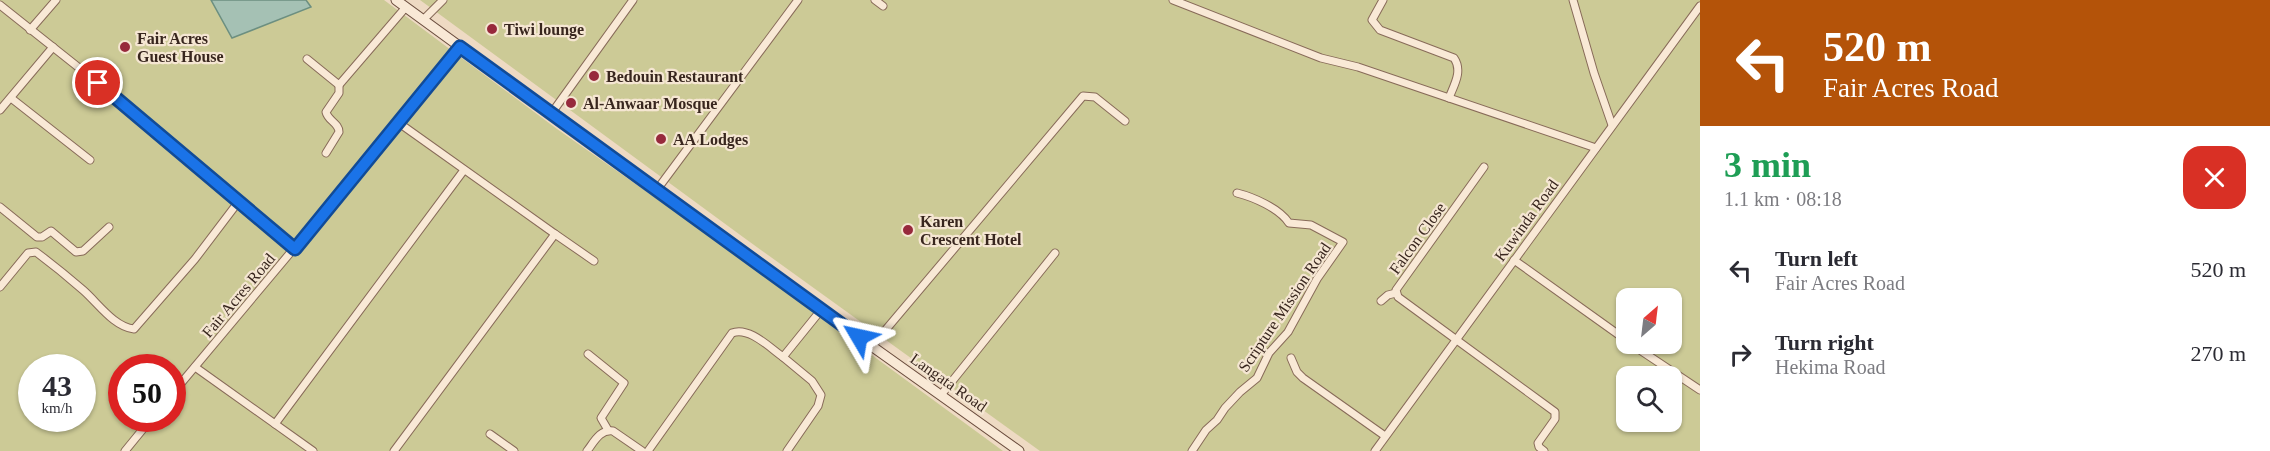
<!DOCTYPE html>
<meta charset="utf-8">
<style>
:root{--surface:#fff;--page:#f2f2f3;--text:#2b2b33;--muted:#7c7c81}
body{margin:0;font-family:"Times New Roman",serif;background:var(--page);color:var(--text);height:100vh;display:flex;flex-direction:column;font-size:22px;white-space:nowrap}
*{box-sizing:border-box;margin:0}
p{font-size:20px;color:var(--muted)}
.icon{flex:none;width:33px;height:33px;fill:none;stroke:currentColor;stroke-width:2;stroke-linecap:round;stroke-linejoin:round}
.map{position:relative;flex:1;overflow:hidden}
.sheet{display:flex;flex-direction:column;background:var(--surface);width:570px}
.sheet>*{flex:none}
.banner{background:#b45309;color:#fff;overflow:hidden}
.needle{width:39px;rotate:28deg}
.controls{position:absolute;left:1616px;top:288px;display:grid;gap:12px}
.controls a{display:grid;place-items:center;width:66px;height:66px;border-radius:12px;background:var(--surface);box-shadow:0 2px 4px #0004;font-size:30px}
.speed{position:absolute;left:18px;top:354px;display:flex;gap:12px;font-size:30px;font-weight:700;text-align:center}
.speed>*{display:grid;place-content:center;width:78px;height:78px;border-radius:50%;background:var(--surface);box-shadow:0 2px 4px #0004;line-height:1}
.speed small{font-size:15px;font-weight:400}
.speed .limit{border:9px solid #d22;background:#fff;color:#111}
.pin{position:absolute;display:grid;place-items:center;width:51px;height:51px;color:#fff;margin:-26px;border:3px solid #fff;border-radius:50%;box-shadow:0 2px 6px #0007}
.me{position:absolute;width:66px;margin:-33px;rotate:306deg;stroke-linejoin:round;filter:drop-shadow(0 0 4px #0008)}
.turn{display:flex;align-items:center;gap:21px;height:126px;padding:0 24px;font-size:27px}
.turn .icon{width:78px;height:78px;stroke-width:2.5}
.turn b{display:block;font-size:42px;line-height:51px}
.round{display:grid;place-items:center;flex:none;width:63px;height:63px;border-radius:18px;background:var(--page)}
.summary{display:flex;align-items:center;justify-content:space-between;height:102px;padding:0 24px}
h1{font-size:36px;font-weight:700;line-height:45px;color:#1e9e55}
ul{padding:0;list-style:none}
li{display:flex;align-items:center;gap:18px;height:84px;padding:0 24px}
li div{flex:1}
li b{display:block;font-size:22px}
li em{font-style:normal}
main{display:flex;flex:1;min-height:0}
.map>svg:first-child{display:block}
.green{fill:#ccca96;fill-rule:evenodd}
.water{fill:#a5c1b4;stroke:#6c8f80;stroke-width:1.5}
.lines{fill:none;stroke-linecap:round;stroke-linejoin:round}
.minor-casing{stroke:#886b59;stroke-width:9}
.secondary-casing{stroke:#6a4c3d;stroke-width:11}
.minor{stroke:#f9e9d6;stroke-width:7}
.secondary{stroke:#f9e9d6;stroke-width:9}
.route-casing{stroke:#114b97;stroke-width:15}
.route{stroke:#1a73e8;stroke-width:10}
.poi-dot{fill:#97293c;stroke:#f5e6d2;stroke-width:2}
.labels{text-anchor:middle;stroke-width:4.5;stroke-linejoin:round;paint-order:stroke}
.poi-label{font-size:16px;font-weight:bold;fill:#38261e;stroke:#f5e6d2;text-anchor:start}
.street-label{font-size:16px;fill:#38261e;stroke:#f5e6d2}
</style>
<main>
<div class="map">
<svg width="1700" height="451" viewBox="0 0 1700 451">
<rect width="100%" height="100%" fill="#eedac3"/>
<g class="green">
<path d="M0 0H384L557 129 687 220 1003 451H0ZM32 368H82V418H32ZM122 368H172V418H122Z"/>
<path d="M420 0H1700V451H1040L743 237ZM1626 298H1671V344H1626ZM1626 376H1671V422H1626Z"/>
</g>
<polygon class="water" points="211,0 306,0 311,7 232,38"/>
<g class="lines">
<defs>
<g id="minor">
<polyline points="875,0 883,6"/>
<polyline points="1173,0 1321,58 1358,67 1596,148"/>
<path d="M1383 0 1372 20 1380 30 1454 58C1463 71 1454 85 1449 98"/>
<polyline points="1573,0 1594,73 1612,125"/>
<polyline points="0,5 122,102 295,249"/>
<polyline points="423,20 443,0"/>
<polyline points="30,30 56,0"/>
<polyline points="307,59 339,85 406,7"/>
<polyline points="11,98 90,160"/>
<polyline points="0,110 53,47"/>
<polyline points="551,114 633,0"/>
<path d="M326 153 339 132C339 123 328 121 326 112L339 93V85"/>
<polyline points="1484,167 1396,290 1398,297 1555,412 1555,419 1538,443 1539,447 1544,451"/>
<polyline points="656,191 798,0"/>
<polyline points="0,207 37,237 42,237 51,231 76,252 83,251 109,227"/>
<polyline points="555,234 594,261"/>
<polyline points="1514,260 1626,340"/>
<path d="M0 287 28 253 36 252C52 264 68 277 83 290 98 303 114 327 134 329L195 259 239 201"/>
<polyline points="1381,301 1388,295 1396,293"/>
<polyline points="1631,344 1700,390"/>
<polyline points="872,346 1083,96 1095,97 1125,121"/>
<polyline points="588,354 624,383 601,418 608,430"/>
<polyline points="783,357 812,381 821,395 818,406 787,451"/>
<polyline points="1291,358 1297,372 1303,378 1385,436"/>
<polyline points="195,367 313,451"/>
<polyline points="172,394 399,123 460,47"/>
<polyline points="941,395 1055,253"/>
<polyline points="275,424 464,170"/>
<polyline points="490,434 514,451"/>
<polyline points="125,451 152,418"/>
<polyline points="394,451 555,234 399,123"/>
<path d="M587 451C594 442 600 429 613 431L642 451"/>
<path d="M648 451 732 333C749 326 770 348 783 357L821 310"/>
<path d="M1192 451 1206 430 1217 420 1225 408 1240 392 1257 378 1269 353 1288 332 1317 279 1343 242 1311 225 1289 223C1279 208 1253 197 1237 193"/>
<polyline points="1375,451 1700,6"/>
</g>
<polyline id="secondary" points="396,0 821,310 1019,451"/>
</defs>
<use href="#minor" class="minor-casing"/>
<use href="#secondary" class="secondary-casing"/>
<use href="#minor" class="minor"/>
<use href="#secondary" class="secondary"/>
</g>
<g class="lines">
<defs>
<polyline id="route" points="98,83 295,249 460,47 859,337"/>
</defs>
<use href="#route" class="route-casing"/>
<use href="#route" class="route"/>
</g>
<g class="poi-dot">
<circle cx="492" cy="29" r="6"/>
<circle cx="125" cy="47" r="6"/>
<circle cx="594" cy="76" r="6"/>
<circle cx="571" cy="103" r="6"/>
<circle cx="661" cy="139" r="6"/>
<circle cx="908" cy="230" r="6"/>
</g>
<g class="labels">
<g class="poi-label">
<text x="504" y="35">Tiwi lounge</text>
<text x="137" y="44">Fair Acres<tspan x="137" dy="18">Guest House</tspan></text>
<text x="606" y="82">Bedouin Restaurant</text>
<text x="583" y="109">Al-Anwaar Mosque</text>
<text x="673" y="145">AA Lodges</text>
<text x="920" y="227">Karen<tspan x="920" dy="18">Crescent Hotel</tspan></text>
</g>
<g class="street-label">
<text transform="translate(1526 220) rotate(-54)" y="6">Kuwinda Road</text>
<text transform="translate(1417 238) rotate(-54)" y="6">Falcon Close</text>
<text transform="translate(238 295) rotate(-50)" y="6">Fair Acres Road</text>
<text transform="translate(1284 307) rotate(-56)" y="6">Scripture Mission Road</text>
<text transform="translate(949 382) rotate(35)" y="6">Langata Road</text>
</g>
</g>
</svg>
<div class="controls">
<a><svg class="needle" viewBox="-14 -14 28 28"><path d="M0-13l5 13h-10z" fill="#e53935"/><path d="M0 13l5-13h-10z" fill="#7c7c81"/></svg></a>
<a><svg class="icon" aria-label="search" viewBox="0 0 24 24"><circle cx="10" cy="10" r="6"/><path d="M15 15l6 6"/></svg></a>
</div>
<div class="speed"><div>43<small>km/h</small></div><div class="limit">50</div></div>
<div class="pin" style="left:98px;top:83px;background:#d93025"><svg class="icon" aria-label="arrive" viewBox="0 0 24 24"><path d="M6 21V4h12l-3 4 3 4H6"/></svg></div>
<svg class="me" style="left:859px;top:337px" viewBox="-20 -20 40 40"><path d="M0-17L14 15 0 8-14 15z" fill="#1a73e8" stroke="#fff" stroke-width="4"/></svg>
</div>
<section class="sheet">
<div class="banner">
<div class="turn"><svg class="icon" aria-label="left" viewBox="0 0 24 24"><path d="M17 20v-9H6M10 6l-5 5 5 5"/></svg><div><b>520 m</b>Fair Acres Road</div></div>
</div>
<div class="summary"><div><h1>3 min</h1><p>1.1 km · 08:18</p></div><a class="round" style="background:#d93025;color:#fff"><svg class="icon" aria-label="close" viewBox="0 0 24 24"><path d="M6 6l12 12M18 6L6 18"/></svg></a></div>
<ul>
<li><svg class="icon" aria-label="left" viewBox="0 0 24 24"><path d="M17 20v-9H6M10 6l-5 5 5 5"/></svg><div><b>Turn left</b><p>Fair Acres Road</p></div><em>520 m</em></li>
<li><svg class="icon" aria-label="right" viewBox="0 0 24 24"><path d="M7 20v-9h11M14 6l5 5-5 5"/></svg><div><b>Turn right</b><p>Hekima Road</p></div><em>270 m</em></li>
</ul>
</section>
</main>
